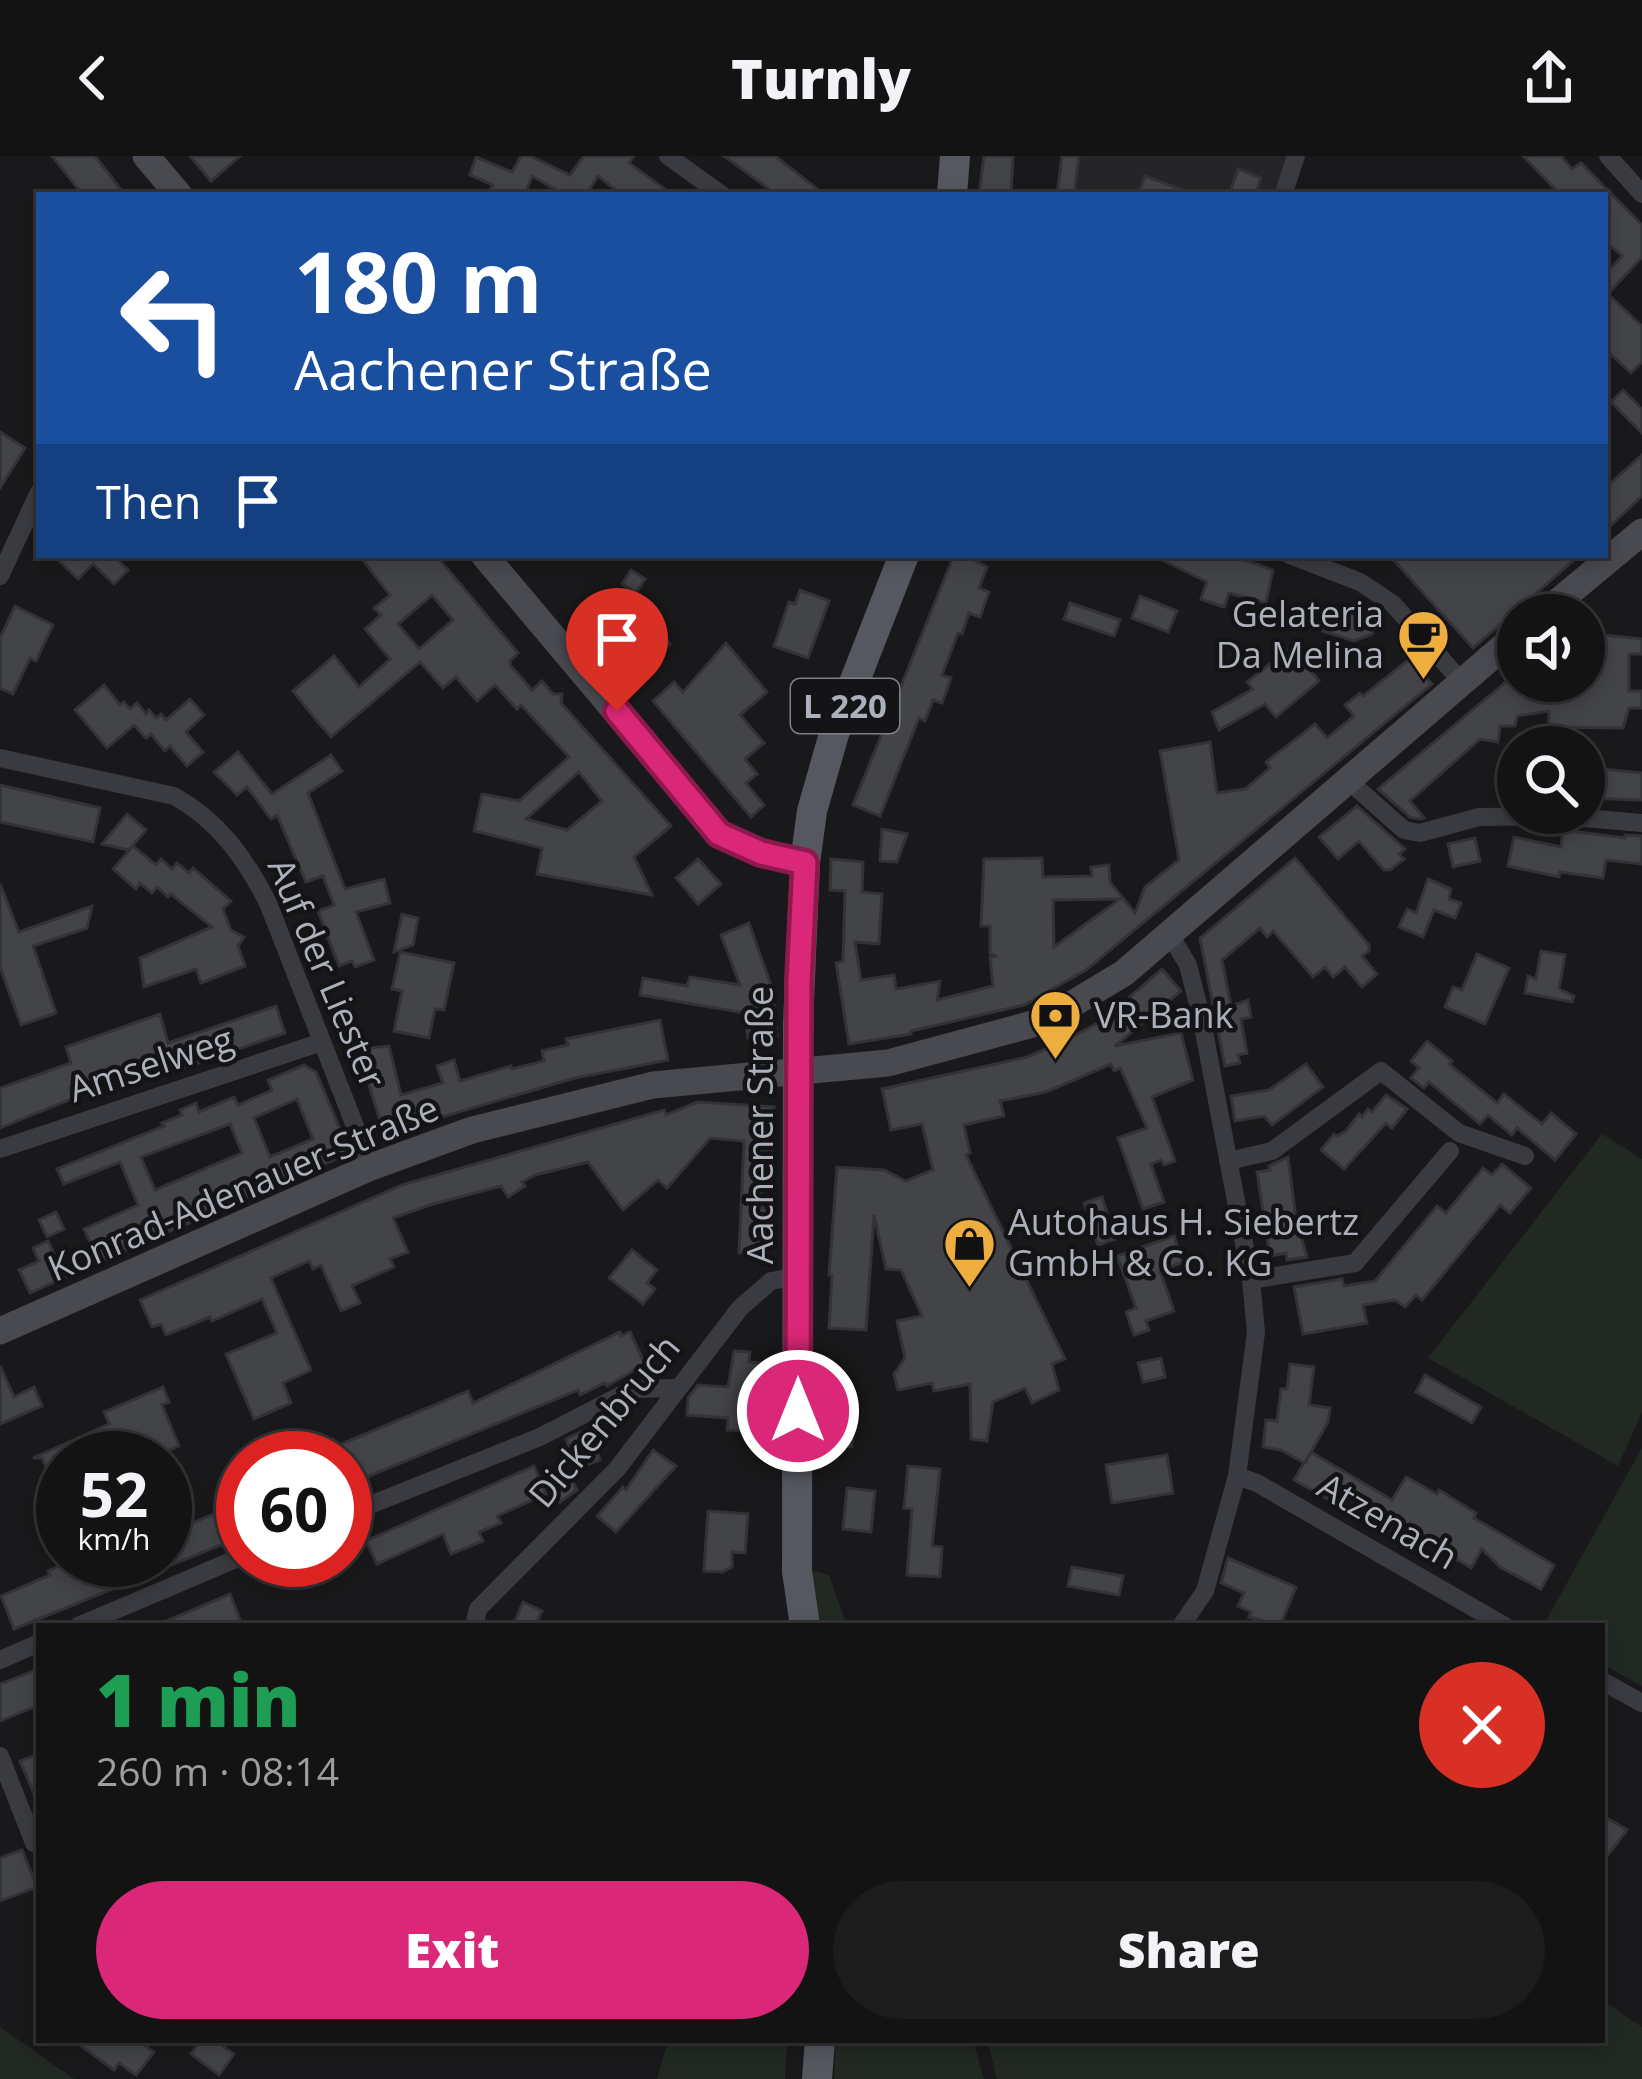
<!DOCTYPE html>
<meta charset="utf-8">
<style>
:root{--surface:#131314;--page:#1c1c1d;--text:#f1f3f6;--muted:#9d9ea0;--line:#323234;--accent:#db2777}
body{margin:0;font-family:"Open Sans",sans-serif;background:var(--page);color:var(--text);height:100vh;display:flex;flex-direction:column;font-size:45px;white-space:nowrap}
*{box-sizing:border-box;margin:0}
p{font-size:39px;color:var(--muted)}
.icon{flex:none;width:66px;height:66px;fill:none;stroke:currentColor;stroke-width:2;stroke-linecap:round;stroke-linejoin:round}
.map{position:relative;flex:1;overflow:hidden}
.drawer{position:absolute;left:36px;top:1467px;width:1569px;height:420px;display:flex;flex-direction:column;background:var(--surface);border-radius:0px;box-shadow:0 6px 18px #0003,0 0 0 3px var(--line)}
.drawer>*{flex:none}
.guide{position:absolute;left:36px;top:36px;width:1572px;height:366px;border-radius:0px;box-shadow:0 6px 18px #0003,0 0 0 3px var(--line);background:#1a4fa0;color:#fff;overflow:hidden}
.controls{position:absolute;left:1497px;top:438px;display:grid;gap:24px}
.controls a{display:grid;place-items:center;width:108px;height:108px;border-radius:50%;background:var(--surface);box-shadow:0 6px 18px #0003,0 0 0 3px var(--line);font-size:60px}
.speed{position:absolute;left:36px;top:1275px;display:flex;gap:24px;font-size:60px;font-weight:700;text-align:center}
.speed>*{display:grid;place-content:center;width:156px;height:156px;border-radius:50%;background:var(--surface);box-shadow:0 6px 18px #0003,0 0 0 3px var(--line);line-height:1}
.speed small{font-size:30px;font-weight:400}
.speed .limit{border:18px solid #d22;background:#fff;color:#111}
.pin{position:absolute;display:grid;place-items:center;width:102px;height:102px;color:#fff;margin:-123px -51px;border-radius:50% 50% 50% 0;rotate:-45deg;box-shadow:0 0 12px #0007}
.pin .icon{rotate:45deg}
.me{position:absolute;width:132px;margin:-66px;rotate:0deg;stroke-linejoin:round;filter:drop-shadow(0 0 9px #0008)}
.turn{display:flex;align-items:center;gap:42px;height:252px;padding:0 60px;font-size:54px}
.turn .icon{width:156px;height:156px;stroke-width:2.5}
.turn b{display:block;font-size:84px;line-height:102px}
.then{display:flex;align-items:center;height:114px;padding:0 60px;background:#0003;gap:24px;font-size:45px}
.round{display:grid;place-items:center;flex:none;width:126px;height:126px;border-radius:63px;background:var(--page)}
.headline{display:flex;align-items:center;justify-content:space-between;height:204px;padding:0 60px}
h1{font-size:72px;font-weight:800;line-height:90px;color:#1e9e55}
.action{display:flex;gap:24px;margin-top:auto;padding:24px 60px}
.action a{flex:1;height:138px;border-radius:72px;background:var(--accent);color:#fff;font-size:48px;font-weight:800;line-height:138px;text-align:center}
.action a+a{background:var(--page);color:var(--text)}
header{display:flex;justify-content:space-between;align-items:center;height:156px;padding:0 60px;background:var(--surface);font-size:54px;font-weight:800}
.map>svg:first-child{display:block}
.built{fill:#252528}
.green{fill:#212922}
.building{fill:#434448;stroke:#333337;stroke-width:3;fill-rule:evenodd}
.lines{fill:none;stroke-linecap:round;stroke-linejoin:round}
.street{stroke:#3a3b40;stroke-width:18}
.secondary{stroke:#484a50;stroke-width:27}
.primary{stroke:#56585f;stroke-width:30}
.route-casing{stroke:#8e194d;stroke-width:30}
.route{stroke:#db2777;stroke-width:21}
.labels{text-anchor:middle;stroke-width:9;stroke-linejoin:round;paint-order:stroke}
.shield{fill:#141416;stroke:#7e8189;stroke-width:3}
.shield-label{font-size:33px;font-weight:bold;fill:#abb0ba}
.poi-label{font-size:36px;fill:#abb0ba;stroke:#141416;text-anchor:start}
.street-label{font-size:36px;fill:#abb0ba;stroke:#141416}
</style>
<header><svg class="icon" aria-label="back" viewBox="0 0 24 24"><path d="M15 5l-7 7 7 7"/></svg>Turnly<svg class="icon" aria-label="share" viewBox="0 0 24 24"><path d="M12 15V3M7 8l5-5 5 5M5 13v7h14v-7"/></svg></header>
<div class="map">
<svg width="1642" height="1923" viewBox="0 0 1642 1923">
<rect width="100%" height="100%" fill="#19191b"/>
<polygon class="built" points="1080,0 1289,0 1276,39 1075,39"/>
<g class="green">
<polygon points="1602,978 1642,1003 1642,1256 1618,1310 1428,1202"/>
<polygon points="1642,1292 1642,1530 1602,1508 1602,1470 1543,1470"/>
<polygon points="807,1413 829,1419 847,1470 816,1470"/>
<polygon points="1602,1844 1642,1871 1642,1923 997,1923 987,1884 1387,1884 1412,1890 1416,1884 1602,1884"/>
<polygon points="0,1871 74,1923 0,1923"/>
<polygon points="668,1884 787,1884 785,1923 657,1923"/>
<polygon points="836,1884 973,1884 984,1923 834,1923"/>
</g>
<g class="building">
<polygon points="52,0 95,0 125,39 83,39"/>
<polygon points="190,0 240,0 211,25"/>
<polygon points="521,0 530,0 570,19 584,0 634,0 629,7 673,39 622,39 598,20 586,39 565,39 532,20 525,39 487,39 493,29 470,19 476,1 512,16"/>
<polygon points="724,0 775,0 825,39 777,39"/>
<polygon points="984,0 1013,0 1011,39 979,39"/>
<polygon points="1062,0 1079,0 1074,39 1057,39"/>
<polygon points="1523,0 1561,0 1572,13 1581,7 1642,69 1642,101 1608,138 1642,170 1642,206 1631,217 1605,193 1605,119 1622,100 1605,85 1605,39 1561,39"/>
<polygon points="1238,13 1261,22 1255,39 1229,39"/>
<polygon points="1145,20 1191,37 1191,39 1138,39"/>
<polygon points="1623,234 1642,253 1642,277 1611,246"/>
<polygon points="0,276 25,292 0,332"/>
<polygon points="1642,299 1642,340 1605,375 1605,332"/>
<polygon points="53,399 113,399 128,414 114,428 93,408 78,423"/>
<path d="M359 399H436L518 497 510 505 511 510 532 534 542 525 553 538H562L561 547 671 670 634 701 652 739 537 718 542 692 474 675 482 638 519 645 569 601 521 549 517 553 495 529 477 545 456 521 443 532 420 506 331 581 317 565 293 535 334 500 359 531 390 503 365 473 381 459 374 452 390 439ZM432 439 453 464 419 493 398 468ZM579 616 602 645 567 674 526 663Z"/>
<polygon points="954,399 967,400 987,411 979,432 989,436 980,461 969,457 962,478 958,477 942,519 951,522 942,547 933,544 925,565 919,562 880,660 853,649"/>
<polygon points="1152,399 1230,399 1273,414 1266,447 1229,437 1224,451 1201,443 1207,426"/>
<polygon points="1389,399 1580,399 1473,492"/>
<polygon points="631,414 645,423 636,437 622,428"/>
<polygon points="800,434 829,445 808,502 774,490 789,446 795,448"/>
<polygon points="1140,440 1177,455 1168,476 1132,462"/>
<polygon points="1070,447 1120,464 1114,480 1064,463"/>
<polygon points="637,449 670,488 639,515 612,483 629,468 623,461"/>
<polygon points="1331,449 1377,467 1372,478 1354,485 1323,475"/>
<polygon points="15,450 53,469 36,505 30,502 13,538 0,532 0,482"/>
<polygon points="1584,477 1642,483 1642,498 1629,498 1629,535 1642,535 1642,552 1629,552 1623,572 1549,571 1549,555 1517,560 1515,570 1500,570 1498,586 1480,583 1410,645 1424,662 1419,663 1410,661 1378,633 1507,525 1584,525"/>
<polygon points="726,487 767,536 740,559 764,587 745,603 757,618 746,627 764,649 751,661 653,545 674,526 683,536"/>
<polygon points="1293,493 1319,525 1276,561 1265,548 1219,574 1212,556 1253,533 1247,526 1286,495"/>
<path d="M1408 504 1432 528 1086 814 1024 849 911 875V878L849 888 836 807 843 805 845 735 830 734 831 703 863 706 862 736 882 738 879 788 855 786 861 824 894 819 896 833 940 825 937 844 993 830 990 801 995 800 990 797V770H981L984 703 1042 702 1043 721 1092 720 1091 711 1109 709 1110 726 1135 757 1145 731 1179 704 1160 595 1210 586 1217 637 1245 633 1270 612 1266 606 1315 568 1327 582 1354 560 1345 549 1360 537 1363 540ZM1120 743 1054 791 1053 744Z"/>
<polygon points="104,529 120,549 124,546 130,553 137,547 146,558 149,554 156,562 161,558 166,564 190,543 204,559 186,576 203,596 187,610 170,590 165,595 151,578 146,582 134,569 107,592 75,554"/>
<polygon points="238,596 272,638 331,599 342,615 308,637 345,733 384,723 390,747 356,756 374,804 355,811 352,805 339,810 318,755 334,749 323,720 306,726 277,659 271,663 247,631 237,639 214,616"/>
<polygon points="1592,612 1642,617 1642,644 1584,642 1584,625 1590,625"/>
<polygon points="0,629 100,652 93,686 0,666"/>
<polygon points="1357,650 1405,693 1399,698 1404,703 1390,714 1384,714 1359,685 1338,703 1319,681"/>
<polygon points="127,658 146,674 129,694 102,688"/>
<polygon points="882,673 907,678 897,706 880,705"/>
<polygon points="1563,674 1625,682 1625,679 1642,680 1642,708 1606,704 1603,722 1560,716 1559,721 1508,710 1514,681 1561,691"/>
<polygon points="1475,682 1480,705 1453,711 1448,688"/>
<polygon points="133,690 156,709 161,703 172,713 177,707 189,717 193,712 231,745 223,753 231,774 244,781 238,790 245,810 201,827 196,813 144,831 140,802 212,771 171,738 168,741 157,731 152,737 140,727 136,733 113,713"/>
<polygon points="1295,702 1369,789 1369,795 1362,800 1377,818 1362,831 1345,811 1333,821 1325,811 1313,821 1273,775 1267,781 1260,772 1222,804 1231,850 1248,844 1251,861 1241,863 1247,897 1238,899 1240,907 1225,910 1200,782"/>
<polygon points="698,703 721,728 698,748 676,722"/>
<polygon points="1428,723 1451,733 1449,743 1461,747 1455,762 1434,754 1423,781 1399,771 1407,753 1416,757"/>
<polygon points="0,728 19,776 92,750 87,772 33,790 56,857 21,869 0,811"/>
<polygon points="402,758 418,762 413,789 394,796"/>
<polygon points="749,767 772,832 777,879 748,882 745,857 640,839 643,822 687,830 690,821 740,829 721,779"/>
<polygon points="1541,795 1565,799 1559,833 1574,840 1572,846 1525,837 1528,820 1536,823"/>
<polygon points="400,796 454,807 444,854 435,853 429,882 394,875 402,835 392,833"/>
<polygon points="1477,798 1509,812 1485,868 1445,851 1453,831 1462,834"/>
<polygon points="1162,813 1181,835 1115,890 1181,877 1193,924 1152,941 1175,1005 1164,1009 1161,1004 1151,1008 1164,1046 1143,1053 1118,982 1147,972 1120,912 1114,915 1111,908 1046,936 1000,945 1004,960 964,969 970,997 966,999 1065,1203 1052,1208 1059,1234 1032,1247 1025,1232 993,1246 987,1285 971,1283 970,1228 934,1235 932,1227 898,1234 894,1218 905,1202 897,1165 922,1160 901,1114 886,1113 874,1059 866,1174 829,1172 832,1119 829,1119 837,1011 884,1014 906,1025 933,1014 922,968 891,974 882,933 1027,901 1067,884 1103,864"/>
<polygon points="276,850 285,877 166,918 163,910 120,925 117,916 70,932 74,942 0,972 0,932 71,907 66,891 160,858 168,887"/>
<polygon points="660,864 668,904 575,922 384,978 358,893 389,890 401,939 443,927 437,910 454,904 460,925 511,910 512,913 544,905 542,895 568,889 566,883"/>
<polygon points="1427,885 1452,905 1449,908 1497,947 1504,938 1542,968 1551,957 1576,978 1555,1004 1517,972 1512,979 1488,959 1480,968 1429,926 1424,932 1411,922 1419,912 1411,905"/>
<polygon points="1306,908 1323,931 1272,969 1264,960 1235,965 1231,940 1269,934"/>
<path d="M304 909 316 916 350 997 99 1106 84 1073 138 1049 120 1006 64 1028 57 1013 164 970 162 967 182 959 180 954 196 947 199 956 234 941 238 949 272 934 268 924ZM297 943 313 983 270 1001 254 962ZM230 968 242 997 155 1034 141 1001Z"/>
<polygon points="1386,939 1407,953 1392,972 1386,967 1344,1013 1321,994 1334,978 1337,980 1346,975 1359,958 1362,961 1368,953 1372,956"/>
<polygon points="697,946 774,951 772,994 762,994 761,1052 769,1052 767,1098 739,1097 744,985 710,982 667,1032 658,1024 623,1054 588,1006 535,1019 522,1026 525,1030 508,1041 501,1030 433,1048 393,1062 408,1096 390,1103 394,1111 352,1130 360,1147 341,1155 321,1109 313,1113 309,1105 271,1122 311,1214 283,1227 291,1247 254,1263 226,1198 277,1177 262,1143 212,1165 210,1161 166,1179 161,1168 152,1171 140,1144 402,1029 664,954 666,959"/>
<polygon points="1288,1001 1296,1063 1307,1101 1287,1104 1286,1097 1270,1100 1257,1016 1270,1014 1269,1010"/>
<polygon points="1502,1008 1531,1032 1510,1057 1500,1049 1422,1144 1416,1139 1405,1151 1395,1144 1363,1149 1367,1167 1303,1178 1294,1131 1342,1123 1344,1130 1375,1125 1437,1050 1446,1057 1483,1012 1492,1019"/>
<polygon points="1102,1041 1115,1083 1098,1089 1084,1047"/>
<polygon points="56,1056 64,1073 47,1081 39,1064"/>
<polygon points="1174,1080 1183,1106 1160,1115 1174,1155 1146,1165 1149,1174 1134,1179 1126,1156 1136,1152 1117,1100"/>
<polygon points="48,1085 65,1121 30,1137 19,1114 39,1105 33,1092"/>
<polygon points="632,1094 657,1114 647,1127 655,1133 643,1148 609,1122"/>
<polygon points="620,1176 621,1180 630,1176 645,1208 607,1230 605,1227 580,1239 578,1234 345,1330 345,1302 308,1302 468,1235 473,1247"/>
<polygon points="734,1195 750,1196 749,1206 762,1207 756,1275 727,1274 728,1262 687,1259 688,1242 698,1229 728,1231"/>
<polygon points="1161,1202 1165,1221 1143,1226 1138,1207"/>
<polygon points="1290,1208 1314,1211 1309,1249 1330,1252 1328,1266 1305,1307 1311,1296 1392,1344 1406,1321 1437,1338 1439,1334 1476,1357 1474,1362 1554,1409 1541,1433 1500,1411 1482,1393 1471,1412 1394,1365 1388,1375 1362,1360 1368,1350 1339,1332 1331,1345 1294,1324 1304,1307 1281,1294 1263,1291 1266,1264 1277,1265 1281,1233 1287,1233"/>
<polygon points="0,1210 14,1241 34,1231 42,1250 0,1268"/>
<polygon points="1425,1219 1481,1251 1472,1267 1416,1236"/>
<polygon points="163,1231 169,1246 162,1249 179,1290 150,1302 63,1302 63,1309 48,1316 42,1302 33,1302 109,1268 104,1256"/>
<polygon points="833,1260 854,1261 852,1291 821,1289 822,1264 833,1264"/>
<polygon points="593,1270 602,1293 597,1295 600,1304 577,1312 566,1283"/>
<polygon points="653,1294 676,1310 616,1376 597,1360 623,1331 626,1334"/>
<polygon points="1167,1299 1173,1337 1112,1347 1106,1309"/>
<polygon points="534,1310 546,1338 497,1360 501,1367 479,1376 483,1385 451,1398 443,1378 377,1408 366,1385"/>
<polygon points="908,1310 940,1313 932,1390 942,1391 940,1421 907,1419 912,1353 904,1352"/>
<polygon points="569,1319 577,1334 560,1346 551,1328"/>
<polygon points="847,1332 875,1335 871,1376 843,1373"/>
<polygon points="243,1346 243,1380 14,1473 1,1440 50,1419 48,1415 66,1407 73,1417 112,1404 165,1404 165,1378"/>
<polygon points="708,1355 748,1358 745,1397 732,1396 732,1411 722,1416 704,1415"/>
<polygon points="1228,1402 1296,1431 1280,1470 1249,1461 1251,1456 1238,1450 1244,1437 1221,1427"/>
<polygon points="1072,1411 1123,1420 1119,1439 1068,1430"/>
<polygon points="230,1438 240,1464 226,1470 155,1470"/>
<polygon points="523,1446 542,1455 535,1470 513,1470"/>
<polygon points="34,1515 39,1528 39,1549 0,1565 0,1528"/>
<polygon points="39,1598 39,1649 20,1605"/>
<polygon points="1602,1659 1627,1674 1602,1707"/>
<polygon points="22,1694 37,1731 0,1745 0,1702"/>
<polygon points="73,1884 137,1884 154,1896 136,1919 119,1907 114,1914"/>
<polygon points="201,1884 215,1884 234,1898 219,1919 191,1898"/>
</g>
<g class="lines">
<g class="street">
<polyline points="668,0 722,39"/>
<polyline points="1608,0 1642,38"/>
<polyline points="1283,39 1296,0"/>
<polyline points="1290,399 1360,426 1393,448 1461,525"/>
<polyline points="0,420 39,336"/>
<path d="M0 602 174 640C219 665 245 702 268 747L371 1011"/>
<polyline points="1350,626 1404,674 1420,677 1479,661 1561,660 1642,667"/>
<polyline points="1169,777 1188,809 1201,860 1251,1124 1256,1176 1237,1320 1205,1435 1181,1470"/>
<polyline points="0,993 322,886"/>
<polyline points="1228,1005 1272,995 1381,915 1459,977 1525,1000"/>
<polyline points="1251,1124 1355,1107 1450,995"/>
<polyline points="1237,1320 1257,1327 1505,1470"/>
<polyline points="345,1359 540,1281 633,1233 676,1232"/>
<polyline points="78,1470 243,1400"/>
<polyline points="474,1470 478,1453 617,1313 740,1152 771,1125 799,1120"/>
<polyline points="0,1504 39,1487"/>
<polyline points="1602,1525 1642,1547"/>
<polyline points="0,1600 34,1687 39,1688"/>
</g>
<g class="secondary">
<polyline points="146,0 179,39"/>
<polyline points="484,399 719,678 761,697 805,707"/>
<polyline points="1542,459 1642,376"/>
<polyline points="0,1175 371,1011 472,974 653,929 888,907 1044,865 1124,817 1518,478"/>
</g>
<g class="primary">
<polyline points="952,39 955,0"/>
<polyline points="805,1470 797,1415 798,868 805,707 812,655 834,578 904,399"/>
<polyline points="817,1923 820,1884"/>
</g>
</g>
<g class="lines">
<defs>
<polyline id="route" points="617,555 719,678 761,697 805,707 799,826 798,1255"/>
</defs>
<use href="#route" class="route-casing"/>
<use href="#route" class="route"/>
</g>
<defs>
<symbol id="cafe-pin" viewBox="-11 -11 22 30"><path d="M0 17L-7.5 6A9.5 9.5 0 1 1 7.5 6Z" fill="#edad3f" stroke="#141416"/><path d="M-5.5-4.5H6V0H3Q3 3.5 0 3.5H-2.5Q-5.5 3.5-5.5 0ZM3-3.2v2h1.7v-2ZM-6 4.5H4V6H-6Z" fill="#111"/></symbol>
<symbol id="bank-pin" viewBox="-11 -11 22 30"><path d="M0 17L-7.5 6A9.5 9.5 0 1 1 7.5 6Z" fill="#edad3f" stroke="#141416"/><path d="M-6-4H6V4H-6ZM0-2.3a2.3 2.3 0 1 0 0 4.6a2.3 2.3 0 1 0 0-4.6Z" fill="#111"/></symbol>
<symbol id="shop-pin" viewBox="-11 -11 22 30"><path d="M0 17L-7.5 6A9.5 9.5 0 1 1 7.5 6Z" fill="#edad3f" stroke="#141416"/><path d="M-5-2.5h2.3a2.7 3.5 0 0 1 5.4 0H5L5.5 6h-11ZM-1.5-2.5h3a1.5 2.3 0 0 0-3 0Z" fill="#111"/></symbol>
</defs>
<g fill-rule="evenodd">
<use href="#cafe-pin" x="1394" y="450" width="59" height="81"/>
<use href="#bank-pin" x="1026" y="830" width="59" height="81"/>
<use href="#shop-pin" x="940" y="1058" width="59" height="81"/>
</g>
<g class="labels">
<rect class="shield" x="791" y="523" width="108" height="54" rx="9"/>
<g class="shield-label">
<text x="845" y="562">L 220</text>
</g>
<g class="poi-label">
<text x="1384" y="471" text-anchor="end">Gelateria<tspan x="1384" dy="41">Da Melina</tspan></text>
<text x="1094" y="872">VR-Bank</text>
<text x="1008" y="1079">Autohaus H. Siebertz<tspan x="1008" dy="41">GmbH &amp; Co. KG</tspan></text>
</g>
<g class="street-label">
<text transform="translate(327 817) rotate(67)" y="13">Auf der Liester</text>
<text transform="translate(151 908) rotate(-18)" y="13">Amselweg</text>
<text transform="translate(760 969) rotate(-90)" y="13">Aachener Straße</text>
<text transform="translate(243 1032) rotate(-23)" y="13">Konrad-Adenauer-Straße</text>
<text transform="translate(604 1265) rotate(-50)" y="13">Dickenbruch</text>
<text transform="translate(1388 1365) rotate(30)" y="13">Atzenach</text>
</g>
</g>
</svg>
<div class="controls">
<a><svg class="icon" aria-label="sound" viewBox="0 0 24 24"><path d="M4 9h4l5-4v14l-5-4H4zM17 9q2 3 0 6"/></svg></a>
<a><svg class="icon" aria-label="search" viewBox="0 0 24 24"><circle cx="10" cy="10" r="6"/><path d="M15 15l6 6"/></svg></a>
</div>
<div class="speed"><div>52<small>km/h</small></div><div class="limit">60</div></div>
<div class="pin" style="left:617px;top:555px;background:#d93025"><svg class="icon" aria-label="arrive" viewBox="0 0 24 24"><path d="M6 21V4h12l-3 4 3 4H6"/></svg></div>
<svg class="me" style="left:798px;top:1255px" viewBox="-20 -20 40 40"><circle r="17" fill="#db2777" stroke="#fff" stroke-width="3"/><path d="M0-11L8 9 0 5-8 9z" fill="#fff"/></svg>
<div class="guide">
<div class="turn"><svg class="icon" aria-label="left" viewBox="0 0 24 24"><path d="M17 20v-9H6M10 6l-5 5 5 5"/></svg><div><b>180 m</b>Aachener Straße</div></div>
<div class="then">Then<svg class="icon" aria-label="arrive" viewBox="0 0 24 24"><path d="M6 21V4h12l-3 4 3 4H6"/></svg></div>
</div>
<section class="drawer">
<div class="headline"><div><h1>1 min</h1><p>260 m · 08:14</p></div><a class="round" style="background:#d93025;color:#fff"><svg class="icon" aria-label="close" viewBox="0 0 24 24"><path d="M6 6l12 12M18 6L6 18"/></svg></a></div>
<div class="action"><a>Exit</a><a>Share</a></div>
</section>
</div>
